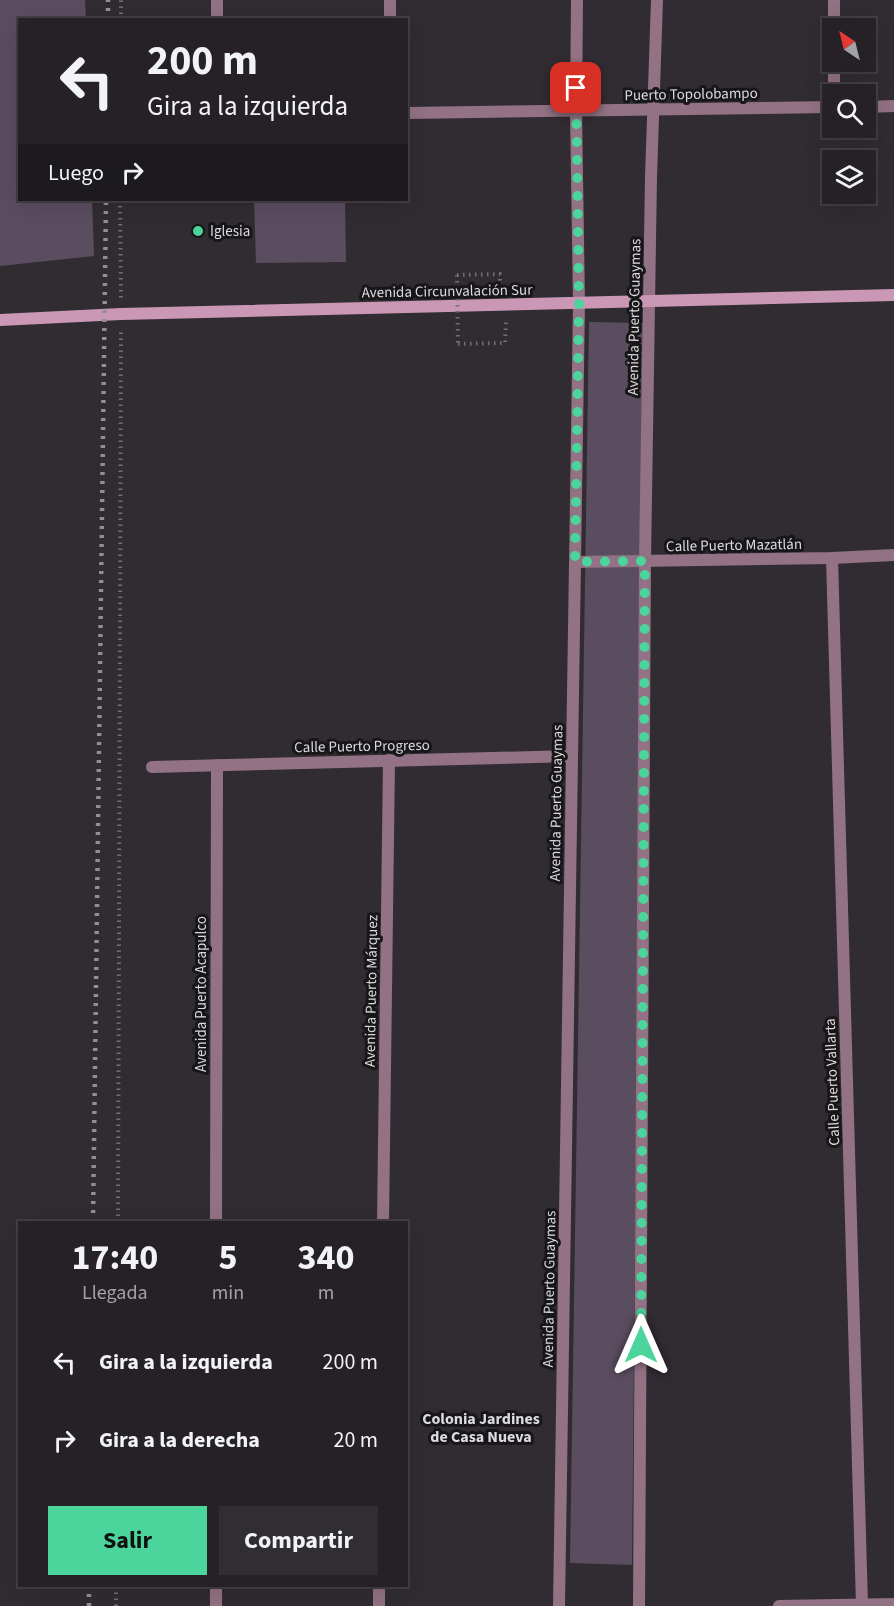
<!DOCTYPE html>
<html lang="es">
<meta charset="utf-8">
<style>
:root{--surface:#252126;--page:#312e32;--text:#f1f3f6;--muted:#a3a3a7;--line:#423e43;--accent:#4bd49b}
body{margin:0;font-family:"Source Sans 3",sans-serif;background:var(--page);color:var(--text);height:100vh;display:flex;flex-direction:column;font-size:22px;white-space:nowrap}
*{box-sizing:border-box;margin:0}
p{font-size:20px;color:var(--muted)}
.icon{flex:none;width:33px;height:33px;fill:none;stroke:currentColor;stroke-width:2;stroke-linecap:round;stroke-linejoin:round}
.map{position:relative;flex:1;overflow:hidden}
.sheet{position:absolute;left:18px;top:1221px;width:390px;height:366px;display:flex;flex-direction:column;background:var(--surface);border-radius:0px;box-shadow:0 6px 24px #0002,0 0 0 2px var(--line)}
.sheet>*{flex:none}
.banner{position:absolute;left:18px;top:18px;width:390px;height:183px;border-radius:0px;box-shadow:0 6px 24px #0002,0 0 0 2px var(--line);background:#252126;color:var(--text);overflow:hidden}
.needle{width:39px;rotate:325deg}
.tools{position:absolute;left:822px;top:18px;display:grid;gap:12px}
.tools a{display:grid;place-items:center;width:54px;height:54px;border-radius:0px;background:var(--surface);box-shadow:0 6px 24px #0002,0 0 0 2px var(--line);font-size:30px}
.pin{position:absolute;display:grid;place-items:center;width:51px;height:51px;color:#fff;margin:-26px;border-radius:12px;box-shadow:0 3px 9px #0006}
.me{position:absolute;width:66px;margin:-33px;rotate:0deg;stroke-linejoin:round;filter:drop-shadow(0 0 4px #0008)}
.turn{display:flex;align-items:center;gap:21px;height:126px;padding:0 30px;font-size:27px}
.turn .icon{width:78px;height:78px;stroke-width:2.5}
.turn b{display:block;font-size:42px;line-height:51px}
.then{display:flex;align-items:center;height:57px;padding:0 30px;background:#0003;gap:12px;font-size:22px}
.eta{display:flex;justify-content:space-evenly;align-items:center;height:102px;text-align:center}
.eta b{font-size:36px;font-weight:700;line-height:42px}
.action{display:flex;gap:12px;margin-top:auto;padding:12px 30px}
.action a{flex:1;height:69px;border-radius:0px;background:var(--accent);color:#111;font-size:24px;font-weight:700;line-height:69px;text-align:center}
.action a+a{background:var(--page);color:var(--text)}
ul{padding:0;list-style:none}
li{display:flex;align-items:center;gap:18px;height:78px;padding:0 30px}
li div{flex:1}
li b{display:block;font-size:22px}
li em{font-style:normal}
.map>svg:first-child{display:block}
.green{fill:#5b4d60}
.lines{fill:none;stroke-linecap:round;stroke-linejoin:round}
.path{stroke:#736e74;stroke-width:4;stroke-dasharray:1.5 4.5;stroke-linecap:butt}
.street{stroke:#927284;stroke-width:12}
.secondary{stroke:#ca98b5;stroke-width:12}
.rail{stroke:#928e93;stroke-width:4.5;stroke-dasharray:3 6;stroke-linecap:butt}
.path-bridge{stroke:#736e74;stroke-width:4;stroke-dasharray:1.5 4.5;stroke-linecap:butt}
.route{stroke:#4bd49b;stroke-width:10;stroke-dasharray:0 18}
.poi-dot{fill:#4bd49b;stroke:#171618;stroke-width:2}
.labels{text-anchor:middle;stroke-width:6;stroke-linejoin:round;paint-order:stroke}
.street-label{font-size:15px;fill:#dddade;stroke:#171618}
.poi-label{font-size:15px;fill:#dddade;stroke:#171618;text-anchor:start}
.neighbourhood-label{font-size:16px;font-weight:bold;fill:#dddade;stroke:#171618}
</style>
<div class="map">
<svg width="894" height="1606" viewBox="0 0 894 1606">
<rect width="100%" height="100%" fill="#312c32"/>
<g class="green">
<polygon points="0,0 85,0 86,19 20,20 20,200 92,200 94,256 0,266"/>
<polygon points="254,200 345,200 346,262 256,263"/>
<polygon points="589,322 644,323 632,1565 570,1563"/>
</g>
<g class="lines">
<g class="path">
<polyline points="121,20 121,0"/>
<polyline points="120,200 121,298"/>
<polyline points="457,275 500,274 500,287"/>
<polyline points="458,344 505,343 506,322"/>
<polyline points="118,1222 121,332"/>
<polyline points="116,1606 116,1586"/>
</g>
<g class="street">
<polyline points="834,0 834,28"/>
<polyline points="217,20 217,0"/>
<polyline points="390,20 390,0"/>
<polyline points="834,62 834,94"/>
<polyline points="866,107 894,106"/>
<polyline points="406,113 832,107"/>
<polyline points="832,558 862,1605"/>
<polyline points="575,562 832,558 894,555"/>
<polyline points="152,767 572,756"/>
<polyline points="216,1222 217,765"/>
<polyline points="383,1222 389,760"/>
<polyline points="216,1606 216,1586"/>
<polyline points="379,1606 379,1586"/>
<polyline points="559,1606 579,303 576,111 577,0"/>
<polyline points="639,1606 645,561 651,177 657,0"/>
<polyline points="779,1606 894,1604"/>
</g>
<polyline class="secondary" points="0,320 121,314 894,295"/>
<g class="rail">
<polyline points="108,20 108,0"/>
<polyline points="93,1222 106,200"/>
<polyline points="89,1606 89,1586"/>
</g>
<polyline class="path-bridge" points="457,275 458,344"/>
</g>
<g class="lines">
<polyline class="route" points="576,88 579,303 575,562 645,561 641,1345"/>
</g>
<circle class="poi-dot" cx="198" cy="231" r="6"/>
<g class="labels">
<g class="street-label">
<text transform="translate(691 94) rotate(-1)" y="5">Puerto Topolobampo</text>
<text transform="translate(447 291) rotate(-1)" y="5">Avenida Circunvalación Sur</text>
<text transform="translate(634 317) rotate(-89)" y="5">Avenida Puerto Guaymas</text>
<text transform="translate(734 545) rotate(-1)" y="5">Calle Puerto Mazatlán</text>
<text transform="translate(362 746) rotate(-1)" y="5">Calle Puerto Progreso</text>
<text transform="translate(556 803) rotate(-89)" y="5">Avenida Puerto Guaymas</text>
<text transform="translate(371 991) rotate(-89)" y="5">Avenida Puerto Márquez</text>
<text transform="translate(201 994) rotate(-90)" y="5">Avenida Puerto Acapulco</text>
<text transform="translate(832 1082) rotate(-92)" y="5">Calle Puerto Vallarta</text>
<text transform="translate(549 1289) rotate(-89)" y="5">Avenida Puerto Guaymas</text>
</g>
<g class="poi-label">
<text x="210" y="236">Iglesia</text>
</g>
<g class="neighbourhood-label">
<text x="481" y="1424">Colonia Jardines<tspan x="481" dy="18">de Casa Nueva</tspan></text>
</g>
</g>
</svg>
<div class="tools">
<a><svg class="needle" viewBox="-14 -14 28 28"><path d="M0-13l5 13h-10z" fill="#e53935"/><path d="M0 13l5-13h-10z" fill="#a3a3a7"/></svg></a>
<a><svg class="icon" aria-label="search" viewBox="0 0 24 24"><circle cx="10" cy="10" r="6"/><path d="M15 15l6 6"/></svg></a>
<a><svg class="icon" aria-label="layers" viewBox="0 0 24 24"><path d="M12 4l9 5-9 5-9-5zM3 14l9 5 9-5"/></svg></a>
</div>
<div class="pin" style="left:576px;top:88px;background:#d93025"><svg class="icon" aria-label="arrive" viewBox="0 0 24 24"><path d="M6 21V4h12l-3 4 3 4H6"/></svg></div>
<svg class="me" style="left:641px;top:1345px" viewBox="-20 -20 40 40"><path d="M0-17L14 15 0 8-14 15z" fill="#4bd49b" stroke="#fff" stroke-width="4"/></svg>
<div class="banner">
<div class="turn"><svg class="icon" aria-label="left" viewBox="0 0 24 24"><path d="M17 20v-9H6M10 6l-5 5 5 5"/></svg><div><b>200 m</b>Gira a la izquierda</div></div>
<div class="then">Luego<svg class="icon" aria-label="right" viewBox="0 0 24 24"><path d="M7 20v-9h11M14 6l5 5-5 5"/></svg></div>
</div>
<section class="sheet">
<div class="eta">
<div><b>17:40</b><p>Llegada</p></div>
<div><b>5</b><p>min</p></div>
<div><b>340</b><p>m</p></div>
</div>
<ul>
<li><svg class="icon" aria-label="left" viewBox="0 0 24 24"><path d="M17 20v-9H6M10 6l-5 5 5 5"/></svg><div><b>Gira a la izquierda</b></div><em>200 m</em></li>
<li><svg class="icon" aria-label="right" viewBox="0 0 24 24"><path d="M7 20v-9h11M14 6l5 5-5 5"/></svg><div><b>Gira a la derecha</b></div><em>20 m</em></li>
</ul>
<div class="action"><a>Salir</a><a>Compartir</a></div>
</section>
</div>
